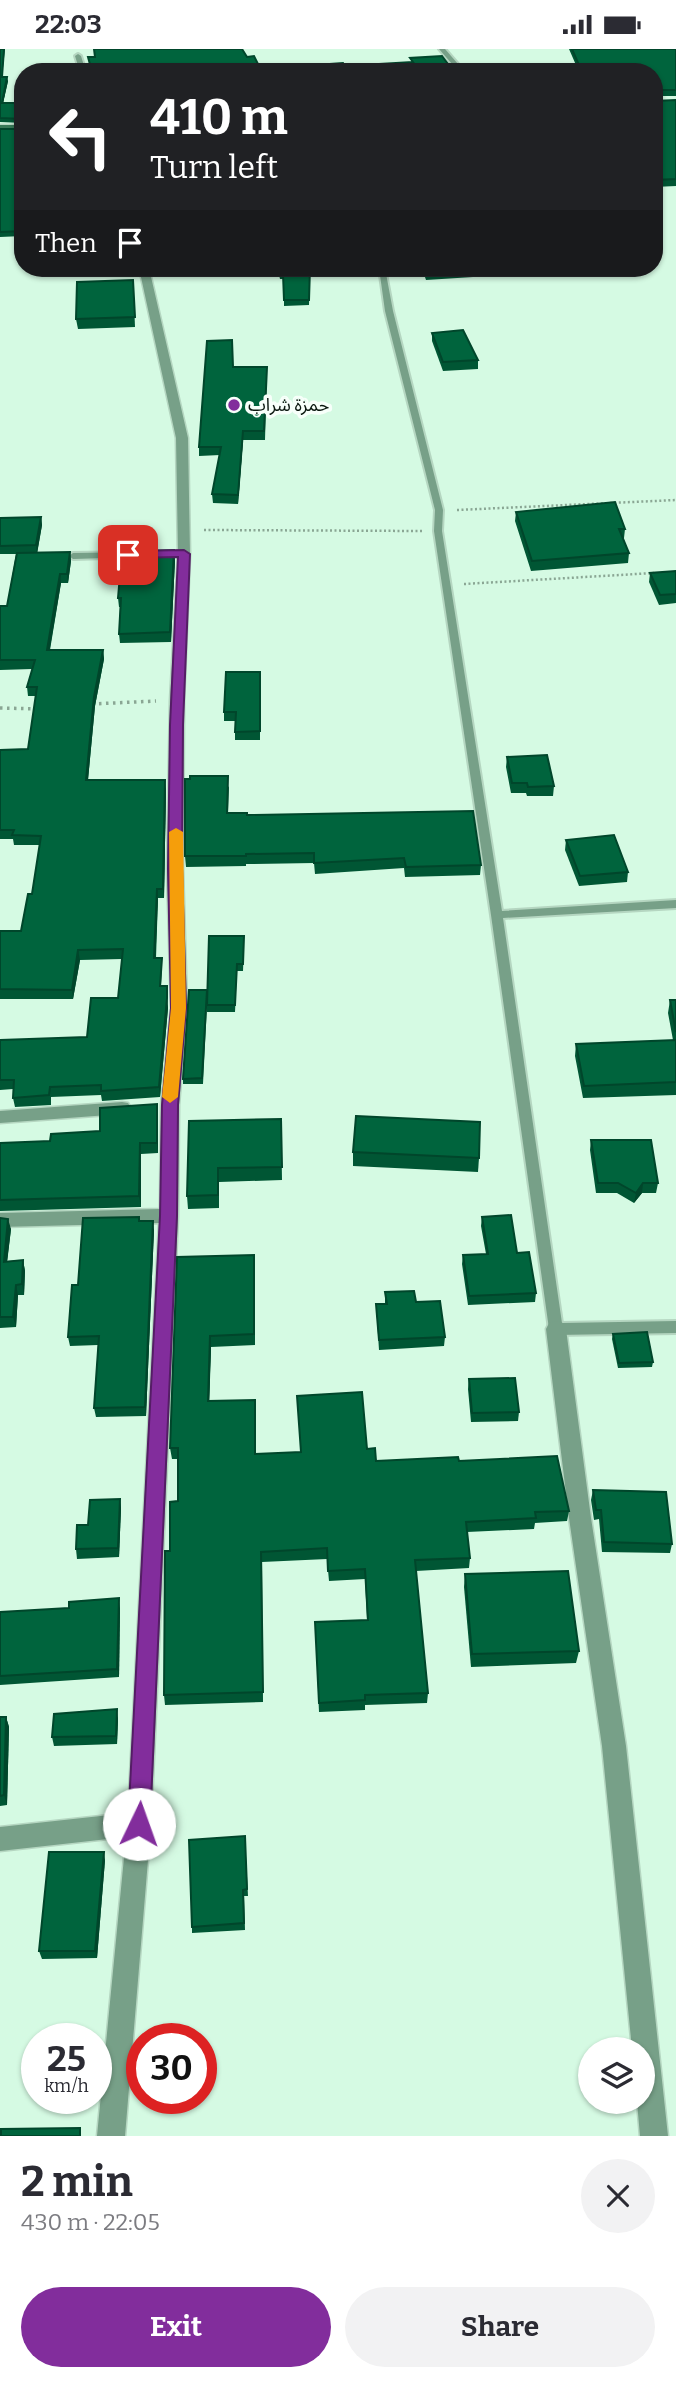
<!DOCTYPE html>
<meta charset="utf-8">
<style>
:root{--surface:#fff;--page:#f2f2f3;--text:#2b2b33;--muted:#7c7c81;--accent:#822d9c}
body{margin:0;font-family:Bitter,"Noto Sans Arabic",serif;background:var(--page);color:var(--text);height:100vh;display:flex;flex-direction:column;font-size:26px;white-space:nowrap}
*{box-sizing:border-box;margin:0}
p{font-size:23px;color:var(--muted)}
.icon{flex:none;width:38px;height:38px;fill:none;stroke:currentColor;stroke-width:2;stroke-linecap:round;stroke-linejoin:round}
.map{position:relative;height:2087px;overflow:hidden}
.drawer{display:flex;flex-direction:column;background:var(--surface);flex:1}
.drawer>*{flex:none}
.guide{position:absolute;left:14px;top:14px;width:649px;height:214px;border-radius:28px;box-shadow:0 2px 5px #0004;background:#202124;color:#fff;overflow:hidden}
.tools{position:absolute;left:578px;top:1988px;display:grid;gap:14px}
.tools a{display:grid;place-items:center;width:77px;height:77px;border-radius:50%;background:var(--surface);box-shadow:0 2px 5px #0004;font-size:35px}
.speed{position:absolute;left:21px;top:1974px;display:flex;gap:14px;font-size:35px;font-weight:700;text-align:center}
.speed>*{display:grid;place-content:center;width:91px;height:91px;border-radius:50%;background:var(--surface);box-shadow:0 2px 5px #0004;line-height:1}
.speed small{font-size:18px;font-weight:400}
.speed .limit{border:10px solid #d22;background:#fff;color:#111}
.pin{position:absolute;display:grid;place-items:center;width:60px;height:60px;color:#fff;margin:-30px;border-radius:14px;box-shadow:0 4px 10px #0006}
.me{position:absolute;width:77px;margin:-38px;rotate:3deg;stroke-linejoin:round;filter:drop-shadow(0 0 5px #0008)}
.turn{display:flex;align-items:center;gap:24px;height:147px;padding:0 21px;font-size:32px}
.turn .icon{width:91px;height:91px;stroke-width:2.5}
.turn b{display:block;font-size:49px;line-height:60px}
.then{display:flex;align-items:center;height:66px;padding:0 21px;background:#0003;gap:14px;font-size:26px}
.round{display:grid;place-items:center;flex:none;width:74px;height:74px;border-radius:37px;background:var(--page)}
.summary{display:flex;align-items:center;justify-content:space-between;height:119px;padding:0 21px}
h1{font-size:42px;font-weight:700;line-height:52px}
.cta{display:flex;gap:14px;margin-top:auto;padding:14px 21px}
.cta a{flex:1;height:80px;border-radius:42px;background:var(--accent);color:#fff;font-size:28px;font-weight:700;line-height:80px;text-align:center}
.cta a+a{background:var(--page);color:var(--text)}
.status{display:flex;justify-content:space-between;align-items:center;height:49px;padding:0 35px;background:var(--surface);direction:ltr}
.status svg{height:19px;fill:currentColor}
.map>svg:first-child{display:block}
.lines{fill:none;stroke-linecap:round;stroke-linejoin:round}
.lane-casing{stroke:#b5d6c1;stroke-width:4}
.street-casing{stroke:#b5d6c1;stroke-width:3}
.secondary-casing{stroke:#b5d6c1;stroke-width:3}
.path-far1{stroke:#8aa694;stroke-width:2.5;stroke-dasharray:2 2.5;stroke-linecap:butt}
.path{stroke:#8aa694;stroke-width:3.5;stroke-dasharray:2.5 4.5;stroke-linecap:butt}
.lane{fill:#77a088;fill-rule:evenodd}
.street{fill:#77a088;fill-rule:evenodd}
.secondary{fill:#377957;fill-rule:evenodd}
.wall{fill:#005634}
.shaded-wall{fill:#00462b}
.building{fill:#00643d;stroke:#00462b;stroke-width:2}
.route{fill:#822d9c;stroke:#541d65;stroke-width:2}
.slow{fill:#f59e0b}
.poi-dot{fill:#822d9c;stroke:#f7fffa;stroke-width:2.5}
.labels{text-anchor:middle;stroke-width:7;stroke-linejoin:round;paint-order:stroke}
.far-poi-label{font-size:18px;fill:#0a170f;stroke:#f7fffa;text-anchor:start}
</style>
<div class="status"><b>22:03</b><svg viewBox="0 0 49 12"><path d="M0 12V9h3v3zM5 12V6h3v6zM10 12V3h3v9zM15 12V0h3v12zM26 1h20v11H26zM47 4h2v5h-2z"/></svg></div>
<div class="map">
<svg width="676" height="2087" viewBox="0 0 676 2087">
<rect width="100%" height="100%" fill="#d5fae3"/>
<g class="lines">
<defs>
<g id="lane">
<polygon points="439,0 445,0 465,23 459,23"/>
<polygon points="78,5 81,7 86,23 80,23 75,7"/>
<polygon points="379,219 385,219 393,262 443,461 442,482 502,862 676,851 676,859 503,869 562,1274 676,1272 676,1284 556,1286 551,1284 549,1280 491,866 434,482 435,461 385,262"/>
<polygon points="138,503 141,504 141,508 73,510 69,507 73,504"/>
</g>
<g id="street">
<polygon points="139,219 149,219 188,389 190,505 184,652 183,820 187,959 179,1056 178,1167 151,1775 125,2087 97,2087 126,1788 0,1802 0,1778 128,1764 159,1174 0,1178 0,1164 160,1160 161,1056 171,959 167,820 170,652 178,505 176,389"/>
<polygon points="122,1053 128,1054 131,1059 128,1064 122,1065 0,1074 0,1062"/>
<polygon points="556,1272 563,1274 566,1280 591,1469 626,1697 668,2087 640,2087 637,2053 642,2053 642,2000 632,2000 602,1697 569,1469 546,1280 549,1274"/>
</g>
<rect id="secondary" x="0" y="76" width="23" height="6"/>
</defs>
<use href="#lane" class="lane-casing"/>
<use href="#street" class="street-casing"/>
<use href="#secondary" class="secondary-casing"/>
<g class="path-far1">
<polyline points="457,461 676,451"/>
<polyline points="204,481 422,482"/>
<polyline points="464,535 654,524"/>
</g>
<g class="path">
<polyline points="92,655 156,652"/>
<polyline points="0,659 38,660"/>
</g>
<use href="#lane" class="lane"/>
<use href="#street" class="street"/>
<use href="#secondary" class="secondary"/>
</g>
<g class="wall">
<polygon points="0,0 5,0 2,28 8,32 3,54 23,54 23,74 0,73"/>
<polygon points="569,0 676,0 676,47 654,47 654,23 579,23"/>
<polygon points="676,51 676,137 654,138 654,52"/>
<polygon points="0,80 23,80 23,187 0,188"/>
<polygon points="274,219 310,219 309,256 284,257 284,230 280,230 279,226 274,226"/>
<polygon points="422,219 499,219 494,219 493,225 473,228 426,231"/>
<polygon points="133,231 135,278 78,280 76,270"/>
<polygon points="432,284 478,311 478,320 443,322 432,292"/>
<polygon points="233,318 267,318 265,391 243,391 238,455 213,454 212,445 220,406 199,407 199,398"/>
<polygon points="516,463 625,480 624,489 623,489 629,504 628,514 531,522 515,472"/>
<polygon points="41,468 42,476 37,504 70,503 71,512 68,534 61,534 50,601 103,601 104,610 95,657 88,731 166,740 164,849 158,849 156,909 162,909 162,919 161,937 168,959 160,1048 102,1052 101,1046 51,1048 51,1056 15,1058 13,1049 13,1040 0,1041 0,991 87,988 118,949 122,910 80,911 73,950 0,950 0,882 21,882 32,845 40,796 14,796 13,790 0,790 0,701 28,700 36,647 28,647 27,638 32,620 0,621 0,557 7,557 16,505 0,505 0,469"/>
<polygon points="175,511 171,593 120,594 119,585 120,558 119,558 118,549"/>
<polygon points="676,522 676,554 659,556 649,533 650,524"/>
<polygon points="260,623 260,691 235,691 235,672 224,672 224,663"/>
<polygon points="507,708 554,737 553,747 527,747 526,744 511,744 506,718"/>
<polygon points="229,737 228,764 247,766 481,816 480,826 405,828 404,819 315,825 314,814 246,815 246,817 186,818 185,807"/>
<polygon points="566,791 628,823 627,833 579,837 565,801"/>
<polygon points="244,895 243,922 237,922 235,963 207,963 207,956 203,1035 183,1035 183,1030 207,941"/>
<polygon points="670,951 676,951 676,1046 583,1049 575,1007 576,995 673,991 668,964"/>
<polygon points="157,1055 158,1066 158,1104 141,1105 141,1158 0,1162 0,1094 50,1092 100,1082"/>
<polygon points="281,1070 282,1131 219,1133 219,1159 188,1160 187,1147 189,1072"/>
<polygon points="591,1091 658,1134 656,1144 642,1144 634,1154 617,1144 596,1144 590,1101"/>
<polygon points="353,1103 479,1109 478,1123 353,1117"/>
<polygon points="482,1168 517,1204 536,1244 535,1253 468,1256 462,1215 463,1206 486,1205 481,1177"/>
<polygon points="0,1169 11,1180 7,1212 23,1211 25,1222 24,1246 18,1246 16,1278 0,1279"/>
<polygon points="140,1172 154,1181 146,1367 96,1368 94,1359 98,1296 70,1297 68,1288 78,1236"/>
<polygon points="177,1208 255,1217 255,1296 211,1298 209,1352 255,1362 255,1405 367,1400 376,1412 459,1412 569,1462 567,1472 535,1474 534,1480 467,1483 470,1509 469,1519 416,1522 428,1644 427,1654 365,1656 365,1661 319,1663 315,1573 367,1571 365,1530 329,1532 327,1510 262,1513 263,1653 165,1656 164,1646 170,1502 178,1452 178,1410 172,1410 170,1399"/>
<polygon points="385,1243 416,1253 445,1288 444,1297 379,1301 376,1255 385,1255"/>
<polygon points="613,1285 653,1313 652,1318 618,1319 612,1290"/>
<polygon points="469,1330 519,1363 518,1372 471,1373 468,1340"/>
<polygon points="593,1441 672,1495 670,1504 602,1503 599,1470 594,1471 591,1451"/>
<polygon points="120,1450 121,1459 119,1508 77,1510 76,1500 88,1476"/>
<polygon points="465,1525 579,1602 576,1614 471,1618 464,1538"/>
<polygon points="120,1559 119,1628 0,1636 0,1563"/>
<polygon points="0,1668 6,1668 9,1678 7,1756 0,1757"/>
<polygon points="118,1669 117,1695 54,1697 52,1688"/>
<polygon points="245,1787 248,1847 244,1847 245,1881 192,1884 192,1878"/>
<polygon points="105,1811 97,1909 42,1910 39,1902"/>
</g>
<g class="shaded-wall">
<polygon points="7,28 8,32 2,59 2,54"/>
<polygon points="494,219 493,225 473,228 473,222"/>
<polygon points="243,382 243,391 238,455 238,446"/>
<polygon points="41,468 42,476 37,505 36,496"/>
<polygon points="174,501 175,511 171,593 170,583"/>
<polygon points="70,503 71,512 68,534 67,525"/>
<polygon points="60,525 61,534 48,610 47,601"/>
<polygon points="103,601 104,610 95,657 87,741 86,731 94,648"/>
<polygon points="165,731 166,740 164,849 163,840"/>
<polygon points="157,840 158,849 155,919 154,909"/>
<polygon points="78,901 80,911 73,950 72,941"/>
<polygon points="167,937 168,959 160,1048 159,1038"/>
<polygon points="157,1055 158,1066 158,1104 157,1094"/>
<polygon points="140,1094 141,1105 141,1158 139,1147"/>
<polygon points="643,1134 642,1144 634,1154 636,1144"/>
<polygon points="8,1170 11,1180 6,1223 4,1213"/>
<polygon points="153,1172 154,1181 146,1367 145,1358"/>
<polygon points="23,1211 25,1222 24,1246 22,1235"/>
<polygon points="16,1236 18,1246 16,1278 13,1268"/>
<polygon points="210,1287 211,1298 209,1363 208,1352"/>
<polygon points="120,1450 121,1459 119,1508 118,1499"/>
<polygon points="119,1549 120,1559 119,1628 117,1620"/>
<polygon points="117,1660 118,1669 117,1695 116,1687"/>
<polygon points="6,1668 9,1678 7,1756 4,1746"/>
<polygon points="104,1803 105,1811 97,1909 95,1902"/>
</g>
<g class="building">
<polygon points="0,0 4,0 2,28 7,28 2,54 23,54 23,70 0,69"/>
<polygon points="94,0 242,0 247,8 254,7 262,23 92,23 88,8 95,8"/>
<polygon points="572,0 676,0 676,41 654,41 654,23 582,23"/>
<polygon points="442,7 454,23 321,23 317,16 343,14 345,17 413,13 410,9"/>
<polygon points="676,51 676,130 654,131 654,52"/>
<polygon points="0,80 23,80 23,182 0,183"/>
<polygon points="274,219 310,219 309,251 284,251 283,225 280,225 279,220 274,220"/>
<polygon points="424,219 494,219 473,222 427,226"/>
<polygon points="133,231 135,268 76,270 77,233"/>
<polygon points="463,281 478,311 443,313 432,284"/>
<polygon points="232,291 233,318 267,318 264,382 243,382 238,446 212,445 221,398 199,398 207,292"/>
<polygon points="615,453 625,480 619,480 629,504 532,512 516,463"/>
<polygon points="41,468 36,496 0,497 0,469"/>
<polygon points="174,501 170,583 119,585 121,549 118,549 122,503"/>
<polygon points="70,503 67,525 60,525 47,601 103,601 94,648 86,731 165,731 163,840 157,840 154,909 162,909 160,937 167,937 167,949 159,1038 101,1042 101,1036 50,1038 49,1046 13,1049 14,1031 0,1031 0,991 87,988 91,949 118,949 123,900 78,901 72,941 0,940 0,882 21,882 28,845 32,845 41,787 12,786 14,781 0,781 0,701 28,700 37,638 27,638 35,611 0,611 0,557 7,557 17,504"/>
<polygon points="676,522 676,545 660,546 650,524"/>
<polygon points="226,623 260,623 260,682 235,683 236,663 224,663"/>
<polygon points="547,706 554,737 528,738 527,734 512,734 507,708"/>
<polygon points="190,727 228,727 227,764 247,764 247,766 473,762 481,816 406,818 404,809 314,814 314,804 246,805 246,807 185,807 185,730 190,730"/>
<polygon points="614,786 628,823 580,827 566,791"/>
<polygon points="209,887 244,887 243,915 237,915 235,956 207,956"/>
<polygon points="189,941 207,941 202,1029 183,1030"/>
<polygon points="670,951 676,951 676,983"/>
<polygon points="676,991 676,1033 584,1037 576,995"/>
<polygon points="157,1055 157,1094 140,1094 139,1147 0,1151 0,1094 50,1092 51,1085 100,1082 100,1059"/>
<polygon points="356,1067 480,1073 479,1109 353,1103"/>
<polygon points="281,1070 282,1118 218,1119 218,1146 187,1147 189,1072"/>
<polygon points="591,1091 651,1091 658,1134 643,1134 636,1144 618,1134 598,1134"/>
<polygon points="511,1166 517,1204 529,1203 536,1244 469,1247 463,1206 488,1205 482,1168"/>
<polygon points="139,1168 139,1172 153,1172 145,1358 94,1359 99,1287 68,1288 72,1236 78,1236 83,1169"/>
<polygon points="0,1169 8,1170 4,1213 23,1211 22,1235 16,1236 13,1268 0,1268"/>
<polygon points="254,1206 254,1285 210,1287 208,1352 255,1351 255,1405 301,1403 297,1347 362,1343 367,1400 375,1399 376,1412 458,1408 459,1412 557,1407 569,1462 535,1463 536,1469 466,1473 470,1509 415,1511 428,1644 365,1646 365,1651 319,1654 315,1573 368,1571 365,1520 328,1522 327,1499 261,1503 263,1643 164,1646 165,1502 170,1502 170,1453 178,1452 178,1399 170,1399 177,1208"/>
<polygon points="414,1242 416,1253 440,1252 445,1288 379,1291 376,1255 387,1255 385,1243"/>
<polygon points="647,1283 653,1313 619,1314 613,1285"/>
<polygon points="515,1329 519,1363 472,1364 469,1330"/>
<polygon points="593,1441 666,1443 672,1495 604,1493 601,1461 596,1461"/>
<polygon points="120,1450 118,1499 76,1500 77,1476 88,1476 90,1451"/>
<polygon points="568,1522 579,1602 472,1605 465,1525"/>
<polygon points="119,1549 117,1620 0,1627 0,1563 69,1559 69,1553"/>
<polygon points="117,1660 116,1687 52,1688 54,1665"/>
<polygon points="0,1668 6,1668 4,1746 0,1747"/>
<polygon points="245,1787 247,1840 243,1841 244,1874 192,1878 189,1791"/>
<polygon points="49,1803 104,1803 95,1902 39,1902"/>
<polygon points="80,2079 80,2087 1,2087 1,2080"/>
</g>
<polygon class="route" points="184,501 190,505 183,676 182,820 186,959 178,1056 177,1167 150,1775 146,1783 139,1786 131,1783 128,1775 160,1167 162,1056 171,959 168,820 170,676 178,508 128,509 123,506 128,502"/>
<polygon class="slow" points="176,779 183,783 186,959 178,1048 170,1054 162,1048 171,959 169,783"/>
<circle class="poi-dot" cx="234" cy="356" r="7"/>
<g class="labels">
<g class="far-poi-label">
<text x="248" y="362">حمزة شراب</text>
</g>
</g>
</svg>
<div class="tools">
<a><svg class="icon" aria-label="layers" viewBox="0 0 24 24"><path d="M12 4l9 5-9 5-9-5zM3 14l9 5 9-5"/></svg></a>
</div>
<div class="speed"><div>25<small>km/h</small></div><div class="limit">30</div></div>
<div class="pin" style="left:128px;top:506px;background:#d93025"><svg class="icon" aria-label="arrive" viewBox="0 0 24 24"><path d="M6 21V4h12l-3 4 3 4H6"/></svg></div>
<svg class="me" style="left:139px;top:1775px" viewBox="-20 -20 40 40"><circle r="19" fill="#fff"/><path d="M0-13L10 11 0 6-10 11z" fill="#822d9c"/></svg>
<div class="guide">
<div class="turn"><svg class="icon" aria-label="left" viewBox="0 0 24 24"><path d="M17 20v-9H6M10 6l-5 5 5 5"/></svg><div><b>410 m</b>Turn left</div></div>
<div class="then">Then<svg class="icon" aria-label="arrive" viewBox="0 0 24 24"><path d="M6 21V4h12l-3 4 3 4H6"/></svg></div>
</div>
</div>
<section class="drawer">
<div class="summary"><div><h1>2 min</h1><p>430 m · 22:05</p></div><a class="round"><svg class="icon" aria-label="close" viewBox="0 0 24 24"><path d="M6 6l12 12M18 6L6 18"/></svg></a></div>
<div class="cta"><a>Exit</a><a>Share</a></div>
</section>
